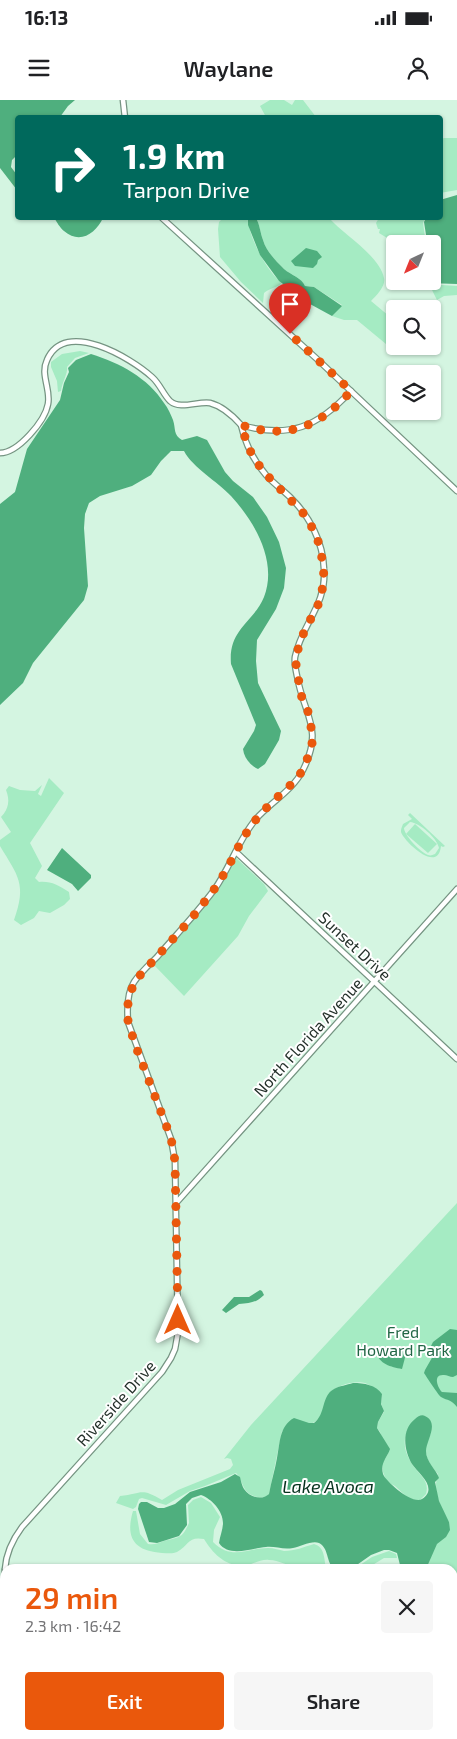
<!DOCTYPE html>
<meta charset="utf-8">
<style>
:root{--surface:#fff;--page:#f6f6f6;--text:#202124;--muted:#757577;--accent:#ea580c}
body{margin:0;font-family:"Exo 2",sans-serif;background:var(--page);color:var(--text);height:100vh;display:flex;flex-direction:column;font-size:19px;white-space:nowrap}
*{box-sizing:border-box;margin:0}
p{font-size:16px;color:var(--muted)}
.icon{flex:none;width:28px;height:28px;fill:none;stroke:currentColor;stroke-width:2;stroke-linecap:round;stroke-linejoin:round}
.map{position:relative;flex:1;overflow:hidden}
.panel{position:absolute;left:0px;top:1464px;width:458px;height:176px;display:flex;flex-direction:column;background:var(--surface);border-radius:15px 15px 0 0;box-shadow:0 1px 4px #0004}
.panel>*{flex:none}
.banner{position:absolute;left:15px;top:15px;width:428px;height:105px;border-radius:5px;box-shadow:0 1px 4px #0004;background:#00695c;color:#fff;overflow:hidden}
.needle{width:32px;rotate:223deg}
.tools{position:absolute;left:386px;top:135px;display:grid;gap:10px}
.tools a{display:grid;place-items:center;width:55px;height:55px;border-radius:5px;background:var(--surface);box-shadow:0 1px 4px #0004;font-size:25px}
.pin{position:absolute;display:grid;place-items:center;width:42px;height:42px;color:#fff;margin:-51px -21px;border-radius:50% 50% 50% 0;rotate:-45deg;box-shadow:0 0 5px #0007}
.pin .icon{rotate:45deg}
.me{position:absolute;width:55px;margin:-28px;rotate:0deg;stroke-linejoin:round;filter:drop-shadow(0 0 4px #0008)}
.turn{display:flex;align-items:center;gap:18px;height:105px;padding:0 25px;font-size:22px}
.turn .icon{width:65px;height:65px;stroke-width:2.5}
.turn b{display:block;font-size:35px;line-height:42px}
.round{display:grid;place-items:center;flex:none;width:52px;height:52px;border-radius:5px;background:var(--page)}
.headline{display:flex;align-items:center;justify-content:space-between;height:85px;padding:0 25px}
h1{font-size:30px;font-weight:600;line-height:38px;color:var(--accent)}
.button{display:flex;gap:10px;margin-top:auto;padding:10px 25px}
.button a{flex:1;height:58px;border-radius:5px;background:var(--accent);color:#fff;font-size:20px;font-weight:600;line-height:58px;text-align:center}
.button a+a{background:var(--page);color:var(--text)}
.status{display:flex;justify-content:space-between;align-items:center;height:35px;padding:0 25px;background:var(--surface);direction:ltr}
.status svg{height:14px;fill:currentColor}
header{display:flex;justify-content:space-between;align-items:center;height:65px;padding:0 25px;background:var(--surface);font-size:22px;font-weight:600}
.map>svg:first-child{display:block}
.green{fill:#a5ebc3;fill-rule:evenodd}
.water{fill:#4faf7e}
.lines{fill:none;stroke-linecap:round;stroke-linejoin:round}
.minor-casing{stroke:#759482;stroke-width:7}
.minor{stroke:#fff;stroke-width:4.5}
.route{stroke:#ea580c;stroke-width:9;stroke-dasharray:0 16.2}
.labels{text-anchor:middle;stroke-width:4;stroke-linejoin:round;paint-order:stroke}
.street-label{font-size:16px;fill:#24312a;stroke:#fff}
.park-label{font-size:16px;fill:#216645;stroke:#fff}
.water-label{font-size:18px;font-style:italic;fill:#06321e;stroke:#fff}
</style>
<div class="status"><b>16:13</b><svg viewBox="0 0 49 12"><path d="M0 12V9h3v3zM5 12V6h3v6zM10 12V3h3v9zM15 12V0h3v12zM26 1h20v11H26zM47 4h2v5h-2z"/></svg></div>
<header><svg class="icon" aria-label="menu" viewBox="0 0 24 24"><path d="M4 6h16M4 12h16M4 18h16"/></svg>Waylane<svg class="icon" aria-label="person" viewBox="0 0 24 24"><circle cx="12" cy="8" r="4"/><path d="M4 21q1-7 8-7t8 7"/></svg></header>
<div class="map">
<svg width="457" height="1639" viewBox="0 0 457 1639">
<rect width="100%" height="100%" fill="#d4f5e1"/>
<g class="green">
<polygon points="270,0 284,0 292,5 295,0 303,0 316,17 266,17 260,6"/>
<polygon points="444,38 457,38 457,90 440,93 440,40"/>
<path d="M223 118H248C248 136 267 172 282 183 276 188 270 188 264 193L263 203 241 182 220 157 218 129 219 122Z"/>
<path d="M256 118H329C343 134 380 156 384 178 386 186 377 195 371 201L395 221V237L386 246V244L357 220H344L332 216 342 205 314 187 305 186C302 178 291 175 284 169 276 161 266 151 263 140 260 132 260 125 256 118Z"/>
<polygon points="379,118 425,118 423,123 426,144 397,144 379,133 380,129 378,129 376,123"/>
<polygon points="422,181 427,184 457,186 457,195 444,196 437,200 432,190"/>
<path d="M80 251 89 253 75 258 67 267C68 274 62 282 61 291L58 292 57 281 51 267V262L62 254Z"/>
<path d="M49 678 64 693 30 743 42 766 35 778 39 782C51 781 58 785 69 792L70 799 64 805 50 813 39 811 34 818 21 825 14 820C27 784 18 776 0 746V740L11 732 1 717C9 709 10 700 6 690L9 686 20 690 35 691 42 685 38 694 41 696Z"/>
<path d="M410 713 445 746 443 747 441 746C438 775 403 740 401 732 401 728 402 727 403 724L412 719 408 715ZM410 722C420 723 437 738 439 748L435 754C432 755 431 756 428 755 420 752 404 735 404 728Z"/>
<polygon points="415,724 437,744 428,753 406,734"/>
<polygon points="235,757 264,784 268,791 249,816 238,836 184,896 153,864 229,770"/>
<path d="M457 1103V1639H293L297 1635H452V1469H426L433 1450 437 1443 443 1439 449 1422C441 1408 432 1391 438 1374 433 1368 426 1360 426 1352 425 1336 437 1336 427 1317 421 1315 417 1316 414 1321 402 1336 402 1348 412 1364 419 1375 430 1380 426 1394L419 1401 408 1398 395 1386 387 1382 383 1372 382 1364 388 1354 380 1332 377 1328 378 1322 384 1312 381 1303 382 1294C377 1291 371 1285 365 1283 356 1280 335 1285 329 1294 324 1302 325 1315 316 1321 310 1326 291 1328 282 1331L269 1394C265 1398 263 1398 257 1397 241 1393 244 1381 236 1373L205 1386 190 1391 166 1405 142 1398 139 1399 136 1407 133 1409 116 1403 120 1396C142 1394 140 1387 162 1400L178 1390 230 1369 233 1365 231 1359 227 1358 224 1359 251 1325Z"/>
<path d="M201 1397 211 1403 220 1417 214 1430 213 1442C232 1461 247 1448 268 1448 274 1448 279 1450 284 1451 295 1451 304 1447 314 1444 325 1447 324 1459 326 1468L328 1469H297L296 1466C285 1466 280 1460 269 1460 261 1459 254 1464 246 1465 227 1468 213 1454 204 1439 188 1436 189 1445 177 1452 173 1454 167 1453 162 1453 134 1451 125 1438 133 1411H136L140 1434 148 1444C155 1445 158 1443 164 1441 179 1437 182 1439 189 1423L188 1405 193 1400Z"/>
<polygon points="389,1451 396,1454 397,1458 384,1458 366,1469 354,1469 372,1457"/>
</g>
<g class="water">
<polygon points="0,0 75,0 68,6 60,17 18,18 17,55 12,60 11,67 17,75 17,90 0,68"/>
<polygon points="457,95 457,184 428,183 426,181 432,181 432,144 428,144 427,141 424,122 426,118 440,118 440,100"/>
<path d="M54 118H103C96 133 80 145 64 131 60 128 57 122 54 118Z"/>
<path d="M248 118H256C260 125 260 132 263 140 266 151 276 161 284 169 291 175 302 178 305 186L314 187 342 206 332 216 310 204 279 181 260 155 248 125Z"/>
<polygon points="306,148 317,151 322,157 318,160 317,164 313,168 295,166 291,161"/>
<path d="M91 254C120 263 148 278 164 303 168 308 171 315 173 320 176 329 173 335 182 340L197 336 207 340 225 372 233 381 253 397 267 417 279 442 286 468 284 488 276 509 257 540 256 561 258 583 281 631 279 640 265 664 258 669C250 665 244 658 243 649L254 631 256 625 231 564C228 529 254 522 264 497 278 461 254 421 231 396 217 381 193 368 184 351H171L161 361 151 375 132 386 100 396 89 403 85 414 84 428 88 486 84 500 33 563 23 583 0 605V404L15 392 27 349 60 300 64 283 69 272 68 268 76 260Z"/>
<polygon points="62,748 91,775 91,778 78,791 72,784 47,770"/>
<path d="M260 1190 262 1191 264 1195C256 1203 250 1203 239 1204L226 1213 222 1210 234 1197H249Z"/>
<path d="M450 1229 457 1230V1275L453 1277C450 1277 447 1275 444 1275 432 1274 438 1288 442 1292L457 1293V1307C451 1299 448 1301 441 1297 439 1296 426 1276 424 1273L425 1270 433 1256 431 1246 433 1242Z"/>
<path d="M381 1247H384L395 1251 402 1247 405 1248 406 1254 402 1269C391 1267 379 1264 376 1252Z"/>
<path d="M353 1283C364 1283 376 1285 382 1294L381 1304 384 1311 378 1322 377 1328 390 1349C387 1358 380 1363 383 1374 386 1382 413 1405 422 1399 439 1388 418 1373 412 1364 404 1350 401 1330 415 1319 418 1316 422 1314 425 1316 440 1323 426 1341 426 1351 426 1362 436 1369 439 1378L435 1382 439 1401 449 1422 450 1430 446 1437 437 1444 426 1469H401L397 1453 389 1450H384L371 1455 351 1469H334C326 1462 329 1448 319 1443 312 1440 300 1447 293 1448 283 1450 275 1446 266 1447 252 1448 229 1458 219 1443 220 1436 223 1429 223 1423 223 1411 212 1399 201 1395L192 1398 186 1404 187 1425 179 1436 157 1443 149 1442 138 1409 139 1404 141 1402H147L158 1408H164L175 1404 190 1392 221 1382 235 1374 240 1377C241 1381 242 1386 244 1389 249 1397 262 1401 269 1394 271 1382 275 1370 277 1358 280 1344 279 1326 294 1318L309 1323H314C326 1314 321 1296 334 1289 339 1286 347 1285 353 1283Z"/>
</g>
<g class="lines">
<defs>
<g id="minor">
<polyline points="123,0 125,18"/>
<polyline points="162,118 317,259 457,391"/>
<path d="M241 325C289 339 318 327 351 291"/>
<path d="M0 353C18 353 45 321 48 304 51 289 40 275 47 260 65 218 131 258 152 277 160 284 163 294 170 301 180 310 198 301 210 303 222 306 233 316 241 325 245 343 254 361 266 375 274 384 283 390 291 398 310 417 323 442 324 469 327 505 301 525 295 557 294 563 296 571 297 576 304 616 324 628 303 670 293 690 270 703 256 719 238 740 230 768 214 790 196 814 176 835 157 857 150 864 140 873 134 882 127 893 127 910 128 922L171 1039 175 1061 178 1232 175 1249 171 1258 162 1272 22 1427C13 1439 6 1453 5 1469"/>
<polyline points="236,752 457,959"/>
<polyline points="177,1102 457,789"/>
<polyline points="5,1470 2,1525 5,1541"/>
<polyline points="56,1635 57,1639"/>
</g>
</defs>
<use href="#minor" class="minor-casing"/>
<use href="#minor" class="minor"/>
</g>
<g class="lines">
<path class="route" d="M178 1220 175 1061 171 1038 136 947 128 922V902L134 882 191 819 213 791 226 771 242 740 252 724 269 705 298 678 306 663 313 640 309 614 301 595 295 558 304 532 318 505 322 492 324 469 320 448 316 434 304 414 262 370 249 349 241 325C289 340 319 327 351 291L290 234"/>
</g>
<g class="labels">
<g class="street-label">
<text transform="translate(355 846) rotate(43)" y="6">Sunset Drive</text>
<text transform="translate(308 937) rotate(-48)" y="6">North Florida Avenue</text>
<text transform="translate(116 1303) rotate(-48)" y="6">Riverside Drive</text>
</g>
<g class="park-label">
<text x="403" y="1238">Fred<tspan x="403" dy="18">Howard Park</tspan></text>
</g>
<g class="water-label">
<text x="328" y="1393">Lake Avoca</text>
</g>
</g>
</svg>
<div class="tools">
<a><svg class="needle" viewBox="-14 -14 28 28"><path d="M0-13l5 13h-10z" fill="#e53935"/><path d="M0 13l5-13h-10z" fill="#757577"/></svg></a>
<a><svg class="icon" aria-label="search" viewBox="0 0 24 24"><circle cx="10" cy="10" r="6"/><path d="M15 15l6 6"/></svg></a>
<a><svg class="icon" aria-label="layers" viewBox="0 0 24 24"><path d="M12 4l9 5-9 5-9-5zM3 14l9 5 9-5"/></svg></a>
</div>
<div class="pin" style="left:290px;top:234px;background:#d93025"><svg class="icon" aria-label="arrive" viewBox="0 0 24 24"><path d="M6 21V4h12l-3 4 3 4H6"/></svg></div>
<svg class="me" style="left:178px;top:1220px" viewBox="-20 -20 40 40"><path d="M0-17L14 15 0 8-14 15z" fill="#ea580c" stroke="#fff" stroke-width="4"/></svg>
<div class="banner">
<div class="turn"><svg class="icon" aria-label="right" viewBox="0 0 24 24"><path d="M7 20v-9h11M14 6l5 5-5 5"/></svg><div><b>1.9 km</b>Tarpon Drive</div></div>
</div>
<section class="panel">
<div class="headline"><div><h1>29 min</h1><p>2.3 km · 16:42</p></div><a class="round"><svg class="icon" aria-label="close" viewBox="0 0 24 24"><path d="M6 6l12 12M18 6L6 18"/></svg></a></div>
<div class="button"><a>Exit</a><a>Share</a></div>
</section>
</div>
